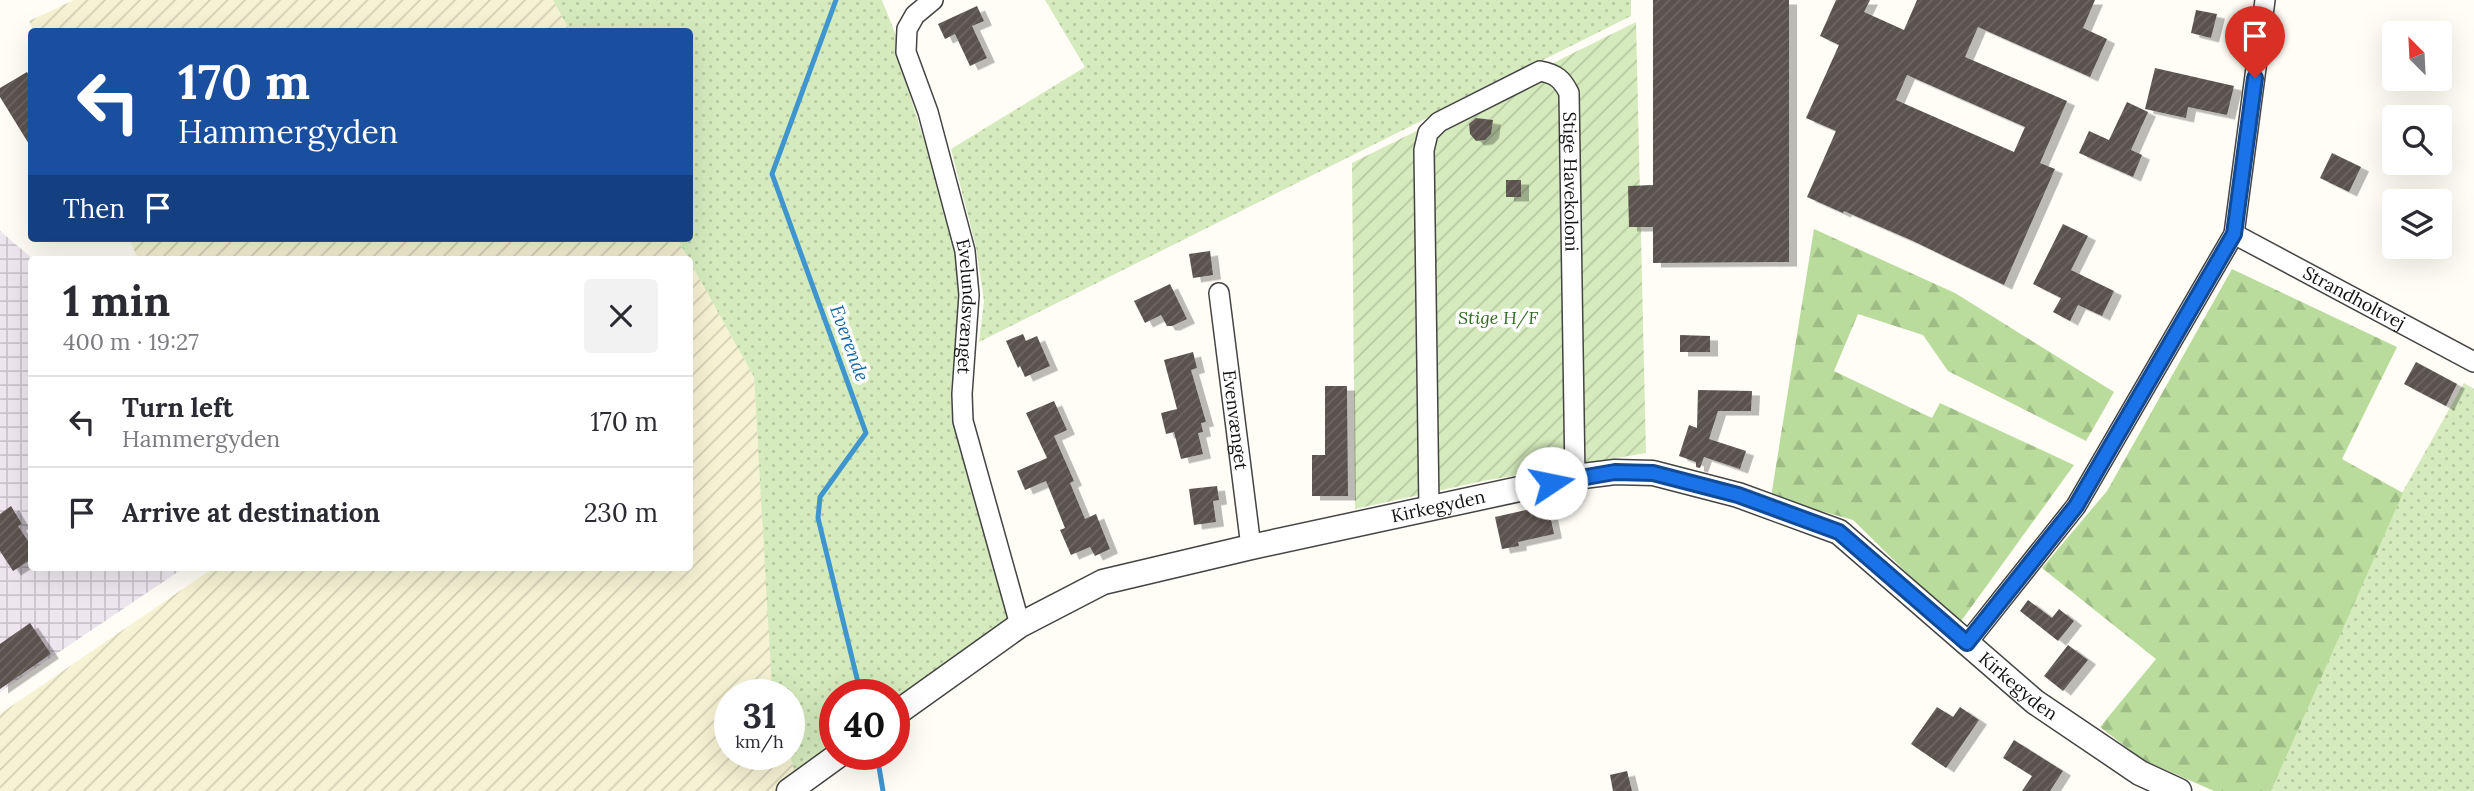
<!DOCTYPE html>
<meta charset="utf-8">
<style>
:root{--surface:#fff;--page:#f2f2f3;--text:#2b2b33;--muted:#7c7c81;--line:#e1e1e2}
body{margin:0;font-family:Lora,serif;background:var(--page);color:var(--text);height:100vh;display:flex;flex-direction:column;font-size:26px;white-space:nowrap}
*{box-sizing:border-box;margin:0}
p{font-size:23px;color:var(--muted)}
.icon{flex:none;width:38px;height:38px;fill:none;stroke:currentColor;stroke-width:2;stroke-linecap:round;stroke-linejoin:round}
.map{position:relative;flex:1;overflow:hidden}
.drawer{position:absolute;left:28px;top:256px;width:665px;height:315px;display:flex;flex-direction:column;background:var(--surface);border-radius:7px;box-shadow:0 7px 28px #0002}
.drawer>*{flex:none}
.hud{position:absolute;left:28px;top:28px;width:665px;height:214px;border-radius:7px;box-shadow:0 7px 28px #0002;background:#1a4fa0;color:#fff;overflow:hidden}
.needle{width:46px;rotate:336deg}
.fabs{position:absolute;left:2382px;top:21px;display:grid;gap:14px}
.fabs a{display:grid;place-items:center;width:70px;height:70px;border-radius:7px;background:var(--surface);box-shadow:0 7px 28px #0002;font-size:35px}
.speed{position:absolute;left:714px;top:679px;display:flex;gap:14px;font-size:35px;font-weight:700;text-align:center}
.speed>*{display:grid;place-content:center;width:91px;height:91px;border-radius:50%;background:var(--surface);box-shadow:0 7px 28px #0002;line-height:1}
.speed small{font-size:18px;font-weight:400}
.speed .limit{border:10px solid #d22;background:#fff;color:#111}
.pin{position:absolute;display:grid;place-items:center;width:60px;height:60px;color:#fff;margin:-72px -30px;border-radius:50% 50% 50% 0;rotate:-45deg;box-shadow:0 0 7px #0007}
.pin .icon{rotate:45deg}
.me{position:absolute;width:77px;margin:-38px;rotate:79deg;stroke-linejoin:round;filter:drop-shadow(0 0 5px #0008)}
.turn{display:flex;align-items:center;gap:24px;height:147px;padding:0 35px;font-size:32px}
.turn .icon{width:91px;height:91px;stroke-width:2.5}
.turn b{display:block;font-size:49px;line-height:60px}
.then{display:flex;align-items:center;height:66px;padding:0 35px;background:#0003;gap:14px;font-size:26px}
.round{display:grid;place-items:center;flex:none;width:74px;height:74px;border-radius:7px;background:var(--page)}
.headline{display:flex;align-items:center;justify-content:space-between;height:119px;padding:0 35px}
h1{font-size:42px;font-weight:800;line-height:52px}
ul{padding:0;list-style:none}
li{display:flex;align-items:center;gap:21px;height:91px;padding:0 35px;border-top:2px solid var(--line)}
li div{flex:1}
li b{display:block;font-size:26px}
li em{font-style:normal}
.map>svg:first-child{display:block}
.industrial{fill:url(#industrial-grid)}
.farmland{fill:url(#farmland-furrows)}
.grass{fill:url(#grass-dots)}
.forest{fill:url(#forest-firs)}
.garden{fill:url(#garden-furrows)}
.lines{fill:none;stroke-linecap:round;stroke-linejoin:round}
.stream{stroke:#3f96cf;stroke-width:5}
.building{fill:url(#building-hatch);fill-rule:evenodd;filter:url(#shadow)}
.minor-casing{stroke:#444;stroke-width:22}
.tertiary-casing{stroke:#444;stroke-width:27}
.minor{stroke:#fff;stroke-width:19}
.tertiary{stroke:#fff;stroke-width:24}
.route-casing{stroke:#114b97;stroke-width:18}
.route{stroke:#1a73e8;stroke-width:12}
.labels{text-anchor:middle;stroke-width:7;stroke-linejoin:round;paint-order:stroke}
.street-label{font-size:18px;fill:#111;stroke:#fff}
.park-label{font-size:18px;font-style:italic;fill:#2f6b1f;stroke:#fff}
.water-label{font-size:19px;font-style:italic;fill:#1768a6;stroke:#fff}
</style>
<div class="map">
<svg width="2474" height="791" viewBox="0 0 2474 791">
<defs>
<pattern id="industrial-grid" width="8" height="8" patternUnits="userSpaceOnUse" patternTransform="scale(1.75)"><rect width="8" height="8" fill="#eee6ef"/><path d="M0 4h8M4 0v8" fill="none" stroke="#cbc4cc"/></pattern>
<pattern id="farmland-furrows" width="10" height="10" patternUnits="userSpaceOnUse" patternTransform="scale(1.75)"><rect width="10" height="10" fill="#f6f3d4"/><path d="M-1 1l2-2M0 10L10 0M9 11l2-2" fill="none" stroke="#d2cfb5"/></pattern>
<pattern id="grass-dots" width="8" height="8" patternUnits="userSpaceOnUse" patternTransform="scale(1.75)"><rect width="8" height="8" fill="#d5ebbd"/><path d="M2 2h.1M6 6h.1" fill="none" stroke="#b6c8a1" stroke-width="1.8" stroke-linecap="round"/></pattern>
<pattern id="forest-firs" width="22" height="20" patternUnits="userSpaceOnUse" patternTransform="scale(1.75)"><rect width="22" height="20" fill="#b9dc9c"/><path d="M5 1l3.5 6h-7zM16 11l3.5 6h-7z" fill="#9ebc85"/></pattern>
<pattern id="garden-furrows" width="10" height="10" patternUnits="userSpaceOnUse" patternTransform="scale(1.75)"><rect width="10" height="10" fill="#d5ebbd"/><path d="M-1 1l2-2M0 10L10 0M9 11l2-2" fill="none" stroke="#b6c8a1"/></pattern>
<pattern id="building-hatch" width="6" height="6" patternUnits="userSpaceOnUse" patternTransform="scale(1.75)"><rect width="6" height="6" fill="#5a524d"/><path d="M-1 1l2-2M0 6l6-6M5 7l2-2" fill="none" stroke="#6d6662"/></pattern>
<filter id="shadow"><feDropShadow dx="8" dy="4.5" stdDeviation="0" flood-color="#0004"/></filter>
</defs>
<rect width="100%" height="100%" fill="#fffdf5"/>
<polygon class="industrial" points="0,231 33,259 32,567 185,567 0,692"/>
<g class="farmland">
<polygon points="74,0 553,0 570,31 34,32 29,21"/>
<polygon points="129,238 677,238 688,259 138,259"/>
<polygon points="690,261 754,377 774,695 730,695 730,754 789,754 789,751 796,778 778,791 0,791 0,714 215,567 690,567"/>
</g>
<g class="grass">
<polygon points="553,0 882,0 899,43 900,64 933,168 955,252 960,307 953,419 1008,621 894,705 894,695 835,695 835,749 796,778 789,751 789,695 774,695 772,689 754,377 677,238 690,238 690,32 570,31"/>
<polygon points="1045,0 1631,0 1631,16 979,342 984,301 976,247 951,149 1085,67"/>
<polygon points="2464,383 2474,389 2474,791 2271,791 2402,493"/>
</g>
<g class="forest">
<polygon points="1814,229 1955,293 2114,392 2086,441 1948,371 1923,335 1858,314 1834,371 1932,418 1940,403 2074,465 1959,624 1853,520 1771,497"/>
<polygon points="2232,269 2397,347 2342,459 2403,493 2271,791 2214,791 2143,760 2100,727 2156,659 2042,568 2107,491"/>
</g>
<polygon class="garden" points="1636,22 1646,453 1483,481 1355,509 1352,163"/>
<g class="lines">
<g class="stream">
<polyline points="836,0 772,174 866,433 820,497 818,518 861,695"/>
<polyline points="877,755 883,791"/>
</g>
</g>
<g class="building">
<polygon points="1653,0 1789,0 1789,262 1653,263 1653,227 1629,227 1628,186 1653,185"/>
<path d="M1836 0H1870L1864 12 1904 30 1917 0H2095L2083 28 2107 39 2090 77 1978 27 1965 57 2067 101 2040 163 2055 169 2004 285 1913 241 1844 211 1843 213 1807 197 1836 131 1806 118 1839 45 1820 36ZM1907 75 2025 127 2014 152 1896 100Z"/>
<polygon points="977,6 984,21 972,26 987,58 970,66 955,34 945,39 938,24"/>
<polygon points="2196,10 2217,14 2211,38 2191,33"/>
<polygon points="2155,68 2234,86 2227,115 2188,107 2186,118 2145,109"/>
<polygon points="27,72 32,80 32,149 0,97 0,88"/>
<polygon points="2127,102 2148,112 2131,150 2142,155 2133,177 2079,153 2089,131 2109,140"/>
<polygon points="1476,118 1493,120 1491,134 1485,140 1476,141 1470,134 1469,124"/>
<polygon points="2332,153 2361,167 2349,192 2320,178"/>
<rect x="1506" y="180" width="15" height="17"/>
<polygon points="2063,224 2088,236 2071,270 2114,291 2102,316 2078,305 2070,321 2053,312 2061,298 2033,284"/>
<polygon points="1210,251 1213,275 1193,278 1189,254"/>
<polygon points="1170,284 1187,319 1172,326 1167,326 1161,315 1145,323 1134,301"/>
<polygon points="1023,334 1026,341 1037,336 1050,366 1025,377 1020,366 1018,368 1006,341"/>
<polygon points="1680,335 1710,336 1710,352 1680,352"/>
<polygon points="1193,352 1197,368 1191,370 1206,422 1201,423 1203,432 1198,433 1203,454 1181,459 1174,432 1166,434 1161,413 1177,409 1164,360"/>
<polygon points="2416,362 2457,384 2446,406 2404,384"/>
<polygon points="1325,386 1347,386 1348,496 1312,496 1312,455 1325,455"/>
<polygon points="1698,390 1752,391 1751,411 1718,411 1709,439 1746,451 1740,469 1704,457 1700,468 1696,467 1696,462 1679,456 1689,425 1697,428"/>
<polygon points="1054,401 1067,430 1054,436 1074,481 1070,483 1085,519 1096,514 1110,549 1095,556 1090,547 1071,555 1060,530 1065,528 1046,481 1025,490 1017,471 1047,458 1026,413"/>
<polygon points="1217,486 1219,500 1213,501 1216,522 1194,525 1189,489"/>
<polygon points="1548,505 1554,534 1518,542 1519,546 1502,549 1495,517"/>
<polygon points="11,506 22,524 18,526 32,547 32,559 13,571 0,551 0,514"/>
<polygon points="2028,600 2052,618 2059,609 2074,621 2058,641 2020,611"/>
<polygon points="30,623 51,654 0,689 0,644"/>
<polygon points="2068,645 2088,660 2063,691 2044,676"/>
<polygon points="1937,707 1953,717 1960,707 1979,720 1946,768 1911,744"/>
<polygon points="2014,740 2063,771 2050,791 2022,791 2032,776 2003,758"/>
<polygon points="1627,771 1632,791 1613,791 1610,775"/>
</g>
<g class="lines">
<defs>
<g id="minor">
<path id="s1" d="M933 0 915 15 907 29 906 52 928 112 965 251 969 295 962 394 963 421 1020 625"/>
<path id="s2" d="M2234 234 2474 362"/>
<path id="s3" d="M1219 293 1251 547"/>
<path id="s4" d="M1429 509 1424 150 1428 133 1439 122 1540 71C1556 74 1562 79 1569 93L1575 477"/>
<polyline points="1967,643 2076,506 2234,234 2265,0"/>
</g>
<g id="tertiary">
<path id="s5" d="M894 715 1020 625 1103 582 1251 547 1575 477 1615 472 1653 473 1738 495 1839 532 2035 702 2140 773 2179 791"/>
<polyline points="789,791 840,754"/>
</g>
</defs>
<use href="#minor" class="minor-casing"/>
<use href="#tertiary" class="tertiary-casing"/>
<use href="#minor" class="minor"/>
<use href="#tertiary" class="tertiary"/>
</g>
<g class="lines">
<defs>
<polyline id="route" points="1551,483 1615,472 1653,473 1738,495 1839,532 1967,643 2076,506 2234,234 2255,78"/>
</defs>
<use href="#route" class="route-casing"/>
<use href="#route" class="route"/>
</g>
<g class="labels">
<g class="street-label">
<text dy="6" stroke="none"><textPath href="#s4" startOffset="632">Stige Havekoloni</textPath></text>
<text dy="6" stroke="none"><textPath href="#s2" startOffset="136">Strandholtvej</textPath></text>
<text dy="6" stroke="none"><textPath href="#s1" startOffset="326">Evelundsvænget</textPath></text>
<text dy="6" stroke="none"><textPath href="#s3" startOffset="128">Evenvænget</textPath></text>
<text dy="6" stroke="none"><textPath href="#s5" startOffset="592">Kirkegyden</textPath></text>
<text dy="6" stroke="none"><textPath href="#s5" startOffset="1242">Kirkegyden</textPath></text>
</g>
<g class="park-label">
<text x="1498" y="324">Stige H/F</text>
</g>
<g class="water-label">
<text transform="translate(850 343) rotate(70)" y="7">Everende</text>
</g>
</g>
</svg>
<div class="fabs">
<a><svg class="needle" viewBox="-14 -14 28 28"><path d="M0-13l5 13h-10z" fill="#e53935"/><path d="M0 13l5-13h-10z" fill="#7c7c81"/></svg></a>
<a><svg class="icon" aria-label="search" viewBox="0 0 24 24"><circle cx="10" cy="10" r="6"/><path d="M15 15l6 6"/></svg></a>
<a><svg class="icon" aria-label="layers" viewBox="0 0 24 24"><path d="M12 4l9 5-9 5-9-5zM3 14l9 5 9-5"/></svg></a>
</div>
<div class="speed"><div>31<small>km/h</small></div><div class="limit">40</div></div>
<div class="pin" style="left:2255px;top:78px;background:#d93025"><svg class="icon" aria-label="arrive" viewBox="0 0 24 24"><path d="M6 21V4h12l-3 4 3 4H6"/></svg></div>
<svg class="me" style="left:1551px;top:483px" viewBox="-20 -20 40 40"><circle r="19" fill="#fff"/><path d="M0-13L10 11 0 6-10 11z" fill="#1a73e8"/></svg>
<div class="hud">
<div class="turn"><svg class="icon" aria-label="left" viewBox="0 0 24 24"><path d="M17 20v-9H6M10 6l-5 5 5 5"/></svg><div><b>170 m</b>Hammergyden</div></div>
<div class="then">Then<svg class="icon" aria-label="arrive" viewBox="0 0 24 24"><path d="M6 21V4h12l-3 4 3 4H6"/></svg></div>
</div>
<section class="drawer">
<div class="headline"><div><h1>1 min</h1><p>400 m · 19:27</p></div><a class="round"><svg class="icon" aria-label="close" viewBox="0 0 24 24"><path d="M6 6l12 12M18 6L6 18"/></svg></a></div>
<ul>
<li><svg class="icon" aria-label="left" viewBox="0 0 24 24"><path d="M17 20v-9H6M10 6l-5 5 5 5"/></svg><div><b>Turn left</b><p>Hammergyden</p></div><em>170 m</em></li>
<li><svg class="icon" aria-label="arrive" viewBox="0 0 24 24"><path d="M6 21V4h12l-3 4 3 4H6"/></svg><div><b>Arrive at destination</b></div><em>230 m</em></li>
</ul>
</section>
</div>
